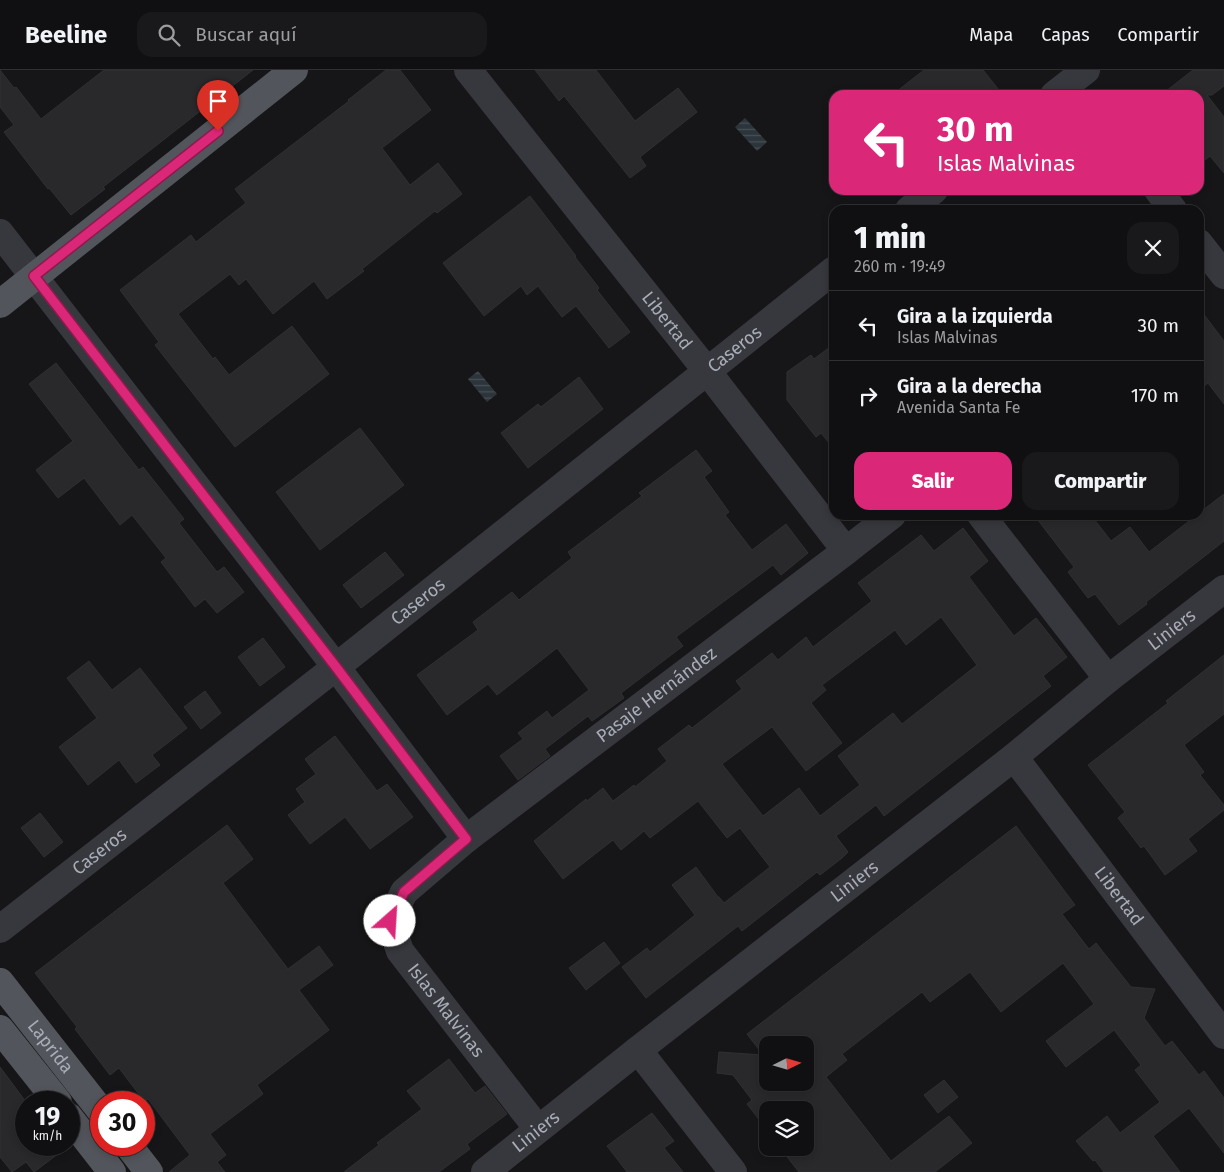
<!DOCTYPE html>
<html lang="es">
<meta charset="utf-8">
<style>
:root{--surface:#101012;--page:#19191b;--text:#f1f3f6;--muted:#9c9d9f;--line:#303032;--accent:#db2777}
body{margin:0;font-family:"Fira Sans",sans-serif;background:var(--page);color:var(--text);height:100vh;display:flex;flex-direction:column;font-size:19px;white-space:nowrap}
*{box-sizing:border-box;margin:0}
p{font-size:16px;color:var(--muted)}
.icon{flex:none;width:28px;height:28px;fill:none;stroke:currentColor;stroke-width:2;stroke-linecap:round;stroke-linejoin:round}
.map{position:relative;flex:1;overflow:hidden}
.sheet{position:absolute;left:829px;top:135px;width:375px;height:315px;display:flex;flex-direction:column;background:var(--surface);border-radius:15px;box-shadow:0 2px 8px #0003,0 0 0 1px var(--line)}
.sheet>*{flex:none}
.top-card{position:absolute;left:829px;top:20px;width:375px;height:105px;border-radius:15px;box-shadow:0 2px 8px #0003,0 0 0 1px var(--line);background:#db2777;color:#fff;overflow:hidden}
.needle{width:32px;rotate:85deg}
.tools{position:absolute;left:759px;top:966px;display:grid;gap:10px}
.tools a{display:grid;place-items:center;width:55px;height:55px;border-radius:10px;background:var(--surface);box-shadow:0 2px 8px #0003,0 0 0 1px var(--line);font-size:25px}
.speed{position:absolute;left:15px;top:1021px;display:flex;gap:10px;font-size:25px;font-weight:700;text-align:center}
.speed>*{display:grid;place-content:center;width:65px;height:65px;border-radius:50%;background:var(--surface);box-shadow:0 2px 8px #0003,0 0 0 1px var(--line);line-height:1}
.speed small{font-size:12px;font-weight:400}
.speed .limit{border:8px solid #d22;background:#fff;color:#111}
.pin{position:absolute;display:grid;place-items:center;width:42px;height:42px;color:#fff;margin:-51px -21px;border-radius:50% 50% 50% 0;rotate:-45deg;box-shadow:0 0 5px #0007}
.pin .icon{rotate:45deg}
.me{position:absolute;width:55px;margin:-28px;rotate:26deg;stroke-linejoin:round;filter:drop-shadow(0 0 4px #0008)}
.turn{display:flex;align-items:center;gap:18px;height:105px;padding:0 25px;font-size:22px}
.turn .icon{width:65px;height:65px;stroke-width:2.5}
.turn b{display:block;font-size:35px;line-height:42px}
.round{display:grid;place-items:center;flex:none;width:52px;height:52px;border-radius:15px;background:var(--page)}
.overview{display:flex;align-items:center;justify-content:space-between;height:85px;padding:0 25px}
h1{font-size:30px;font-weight:800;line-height:38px}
.action{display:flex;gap:10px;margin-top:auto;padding:10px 25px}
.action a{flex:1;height:58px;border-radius:15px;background:var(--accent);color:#fff;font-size:20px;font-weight:800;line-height:58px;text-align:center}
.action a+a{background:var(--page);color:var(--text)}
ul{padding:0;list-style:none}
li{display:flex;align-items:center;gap:15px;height:70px;padding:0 25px;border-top:1px solid var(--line)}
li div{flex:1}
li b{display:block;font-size:19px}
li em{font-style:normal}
header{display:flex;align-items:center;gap:30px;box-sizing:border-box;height:70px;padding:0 25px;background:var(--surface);border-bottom:1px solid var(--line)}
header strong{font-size:24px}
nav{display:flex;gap:28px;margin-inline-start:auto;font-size:18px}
.search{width:350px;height:45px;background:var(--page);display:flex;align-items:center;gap:12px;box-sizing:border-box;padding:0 18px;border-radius:15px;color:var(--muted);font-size:19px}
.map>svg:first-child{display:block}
.water{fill:url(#water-rules)}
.building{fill:#29292c;stroke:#303034;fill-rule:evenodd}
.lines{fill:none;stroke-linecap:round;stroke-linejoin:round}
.minor{stroke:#37383d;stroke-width:28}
.major{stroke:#53555c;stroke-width:28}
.route-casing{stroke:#8e194d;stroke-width:12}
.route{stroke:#db2777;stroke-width:9}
.labels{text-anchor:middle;stroke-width:5;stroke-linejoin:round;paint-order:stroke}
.street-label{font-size:18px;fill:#a8adb8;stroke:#111113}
</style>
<header>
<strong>Beeline</strong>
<div class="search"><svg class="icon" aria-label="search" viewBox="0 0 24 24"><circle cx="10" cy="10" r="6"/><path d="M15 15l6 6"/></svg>Buscar aquí</div>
<nav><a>Mapa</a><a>Capas</a><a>Compartir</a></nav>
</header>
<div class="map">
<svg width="1224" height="1102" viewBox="0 0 1224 1102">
<defs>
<pattern id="water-rules" width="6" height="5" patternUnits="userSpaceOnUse" patternTransform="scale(1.25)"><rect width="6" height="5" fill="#2c353c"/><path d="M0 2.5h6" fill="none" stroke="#485056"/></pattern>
</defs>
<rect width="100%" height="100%" fill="#161618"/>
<g class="water">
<polygon points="745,48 767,72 757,81 735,57"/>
<polygon points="478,301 497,324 487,332 468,309"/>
</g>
<g class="building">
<polygon points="0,0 14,18 16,17 41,49 104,0 253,0 103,117 105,119 71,145 49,118 48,119 4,62 14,55 0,37"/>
<polygon points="386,0 400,0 431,40 382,78 410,115 438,93 462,124 437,143 435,141 362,199 364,201 327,229 314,211 273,244 246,209 239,215 230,204 178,244 213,289 215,287 229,305 292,256 329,304 235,377 155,275 159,272 120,220 191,165 196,172 246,133 235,119 349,31 348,30"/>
<polygon points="535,0 596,0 635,51 678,18 697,42 640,87 646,96 630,108 564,26 559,31"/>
<polygon points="924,0 983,0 1003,25 892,25"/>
<polygon points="1193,0 1224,0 1224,16 1212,25 1207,25 1224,47 1224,103 1210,86 1199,95 1199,25 1161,25"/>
<polygon points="530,126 576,186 575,187 599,218 597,220 630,262 609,278 576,236 562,247 538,216 527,225 521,216 484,246 443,193"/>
<polygon points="1199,238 1224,271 1224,334 1208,313 1199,320"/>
<polygon points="834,274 834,379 821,363 816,367 787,330 787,302 811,285 814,289"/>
<polygon points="56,293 139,400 143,397 166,426 184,449 179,453 217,502 224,497 244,522 217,543 205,529 195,537 161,492 166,488 132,445 120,455 84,408 58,428 36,400 73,371 29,314"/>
<polygon points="579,307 603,339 528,398 501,363 538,334 541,337"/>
<polygon points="360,358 404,415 320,480 276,422"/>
<polygon points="696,380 712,401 704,407 729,442 725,445 752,480 786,454 808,483 781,505 773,495 676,567 683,576 621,623 624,628 592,651 588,646 545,679 550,686 518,710 500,686 523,669 518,663 547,641 552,648 589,620 557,578 497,625 488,614 447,645 417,605 478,560 473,552 512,522 519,530 572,488 568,482 642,426 639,423"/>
<polygon points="1224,424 1224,471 1146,532 1147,534 1119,555 1095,524 1088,528 1068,502 1074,497 1034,445 1091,445 1111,471 1130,457 1149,482 1197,445 1199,445 1199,443"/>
<path d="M963 458 988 491 969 507 1014 566 1036 548 1067 587 1043 606 1051 616 884 746 876 735 836 766 848 782 842 788 820 805 817 802 742 861 738 856 646 928 622 897 647 878 650 882 695 845 672 815 696 797 718 827H719L724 833 770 797 740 758 727 768 698 731 650 768 644 761 621 780 613 770 563 809 534 771 586 729 587 731 603 718 613 731 634 715 635 717 667 691 658 679 689 655 692 658 742 619 736 611 772 583 778 590 806 567 813 577 872 531 858 513 921 465 934 481ZM941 547 977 595 902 654 893 643 838 686 860 715 820 746 799 718 763 746 722 694 772 657 806 701 842 673 811 633 826 620 822 615 895 560 906 575Z"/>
<polygon points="385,482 404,505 361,538 343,515"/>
<polygon points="263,568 285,597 260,616 238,587"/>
<polygon points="1224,585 1224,644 1184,675 1204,702 1200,705 1224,735 1224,740 1188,769 1197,781 1165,805 1144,776 1141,778 1118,748 1125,742 1088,695 1168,633 1166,631"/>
<polygon points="89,591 112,620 140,598 187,658 152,685 160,695 136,713 119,690 88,715 59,677 97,648 67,608"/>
<polygon points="205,621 221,643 201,659 184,637"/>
<polygon points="335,666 377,721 387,714 413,747 370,779 345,747 310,774 288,745 305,732 296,719 316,704 305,689"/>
<polygon points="40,743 63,772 44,787 21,758"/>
<polygon points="227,755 253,789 223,813 288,899 319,876 333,895 299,920 329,960 257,1015 263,1024 210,1064 226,1085 217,1092 225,1102 169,1102 190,1085 148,1029 144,1031 119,998 110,1005 75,959 77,957 35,903"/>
<path d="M1016 756 1075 835 1062 844 1089 879 1096 873 1131 917 1155 919 1144 948 1165 976 1172 971 1199 1005 1204 1001 1224 1028V1083L1189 1038 1153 1066 1180 1102H1104L1095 1090 1093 1091 1076 1071 1107 1046 1120 1063 1160 1032 1135 1000 1141 995 1114 960 1066 997 1046 971 1094 934 1063 893 1001 942 970 902 930 932 922 922 842 984 847 990 826 1007 891 1091 949 1046 972 1073 935 1102H799L780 1078H805V1040H768V1061L747 1034 752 1030 733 1005 717 1003 719 982 763 985 747 964ZM768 975H805V1012H768Z"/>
<polygon points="604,872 620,893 586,920 569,898"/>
<polygon points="449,989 475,1023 485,1016 507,1044 467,1074 470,1079 439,1102 344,1102 379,1075 377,1073 422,1039 407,1021"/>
<polygon points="0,997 26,1032 26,1075 70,1075 34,1102 26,1092 12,1102 0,1087"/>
<polygon points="944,1010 958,1027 938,1043 924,1025"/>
<polygon points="652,1043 674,1071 664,1078 683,1102 627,1102 607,1076"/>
</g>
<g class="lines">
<g class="minor">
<path id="s1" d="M468 0 707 301 846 481 892 445"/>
<polyline points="1054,25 1086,0"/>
<polyline points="1158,120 1173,140"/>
<polyline points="909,140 934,120"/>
<path id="s2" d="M0 163 336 597 466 769 404 822 390 851 400 881 538 1059"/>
<polyline points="1199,173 1224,205"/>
<polyline points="981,445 1108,609"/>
<path id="s3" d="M1014 687 1224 965"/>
<path id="s4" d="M466 769 846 481"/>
<path id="s5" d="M0 859 336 597 834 200"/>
<polyline points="638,980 733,1102"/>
<path id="s6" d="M485 1102 638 980 1014 687 1108 609 1224 519"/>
</g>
<g class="major">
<polyline points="0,234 294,0"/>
<path id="s7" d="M0 912 101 1041"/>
<polyline points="0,959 58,1032"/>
<polyline points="69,1047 112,1102"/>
<polyline points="128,1075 149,1102"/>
</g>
</g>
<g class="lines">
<defs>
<polyline id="route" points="218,61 34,206 336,597 466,769 404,822 390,851"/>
</defs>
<use href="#route" class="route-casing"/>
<use href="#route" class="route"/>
</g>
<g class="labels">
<g class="street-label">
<text dy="6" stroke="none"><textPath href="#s1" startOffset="320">Libertad</textPath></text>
<text dy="6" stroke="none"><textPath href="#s5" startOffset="936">Caseros</textPath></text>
<text dy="6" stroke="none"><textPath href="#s5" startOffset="531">Caseros</textPath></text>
<text dy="6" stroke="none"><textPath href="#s6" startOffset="875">Liniers</textPath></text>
<text dy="6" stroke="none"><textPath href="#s4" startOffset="239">Pasaje Hernández</textPath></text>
<text dy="6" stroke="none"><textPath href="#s5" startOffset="126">Caseros</textPath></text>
<text dy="6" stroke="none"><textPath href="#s6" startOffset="470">Liniers</textPath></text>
<text dy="6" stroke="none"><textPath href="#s3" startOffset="174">Libertad</textPath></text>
<text dy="6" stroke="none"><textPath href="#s2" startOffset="985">Islas Malvinas</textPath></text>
<text dy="6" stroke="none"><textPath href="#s7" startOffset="82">Laprida</textPath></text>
<text dy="6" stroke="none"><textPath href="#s6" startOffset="65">Liniers</textPath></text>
</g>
</g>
</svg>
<div class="tools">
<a><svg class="needle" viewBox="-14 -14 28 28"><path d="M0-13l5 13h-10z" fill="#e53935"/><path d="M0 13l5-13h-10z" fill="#9c9d9f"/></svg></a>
<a><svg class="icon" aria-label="layers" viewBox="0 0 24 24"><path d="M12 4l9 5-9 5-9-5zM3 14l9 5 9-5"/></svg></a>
</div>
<div class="speed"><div>19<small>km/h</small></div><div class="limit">30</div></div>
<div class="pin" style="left:218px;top:61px;background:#d93025"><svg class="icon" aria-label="arrive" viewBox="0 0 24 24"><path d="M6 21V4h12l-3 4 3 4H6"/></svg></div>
<svg class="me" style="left:390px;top:851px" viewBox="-20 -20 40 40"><circle r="19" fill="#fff"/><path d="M0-13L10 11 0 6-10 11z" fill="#db2777"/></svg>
<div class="top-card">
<div class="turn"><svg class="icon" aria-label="left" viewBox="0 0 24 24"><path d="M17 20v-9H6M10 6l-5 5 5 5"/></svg><div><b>30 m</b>Islas Malvinas</div></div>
</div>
<section class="sheet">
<div class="overview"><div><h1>1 min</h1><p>260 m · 19:49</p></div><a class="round"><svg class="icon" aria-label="close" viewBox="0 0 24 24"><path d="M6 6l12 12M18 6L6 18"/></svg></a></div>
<ul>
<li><svg class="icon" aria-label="left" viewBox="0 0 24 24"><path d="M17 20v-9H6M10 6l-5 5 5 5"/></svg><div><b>Gira a la izquierda</b><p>Islas Malvinas</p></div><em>30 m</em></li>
<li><svg class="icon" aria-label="right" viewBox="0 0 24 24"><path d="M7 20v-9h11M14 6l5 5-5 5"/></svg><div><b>Gira a la derecha</b><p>Avenida Santa Fe</p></div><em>170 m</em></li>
</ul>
<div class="action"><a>Salir</a><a>Compartir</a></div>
</section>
</div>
